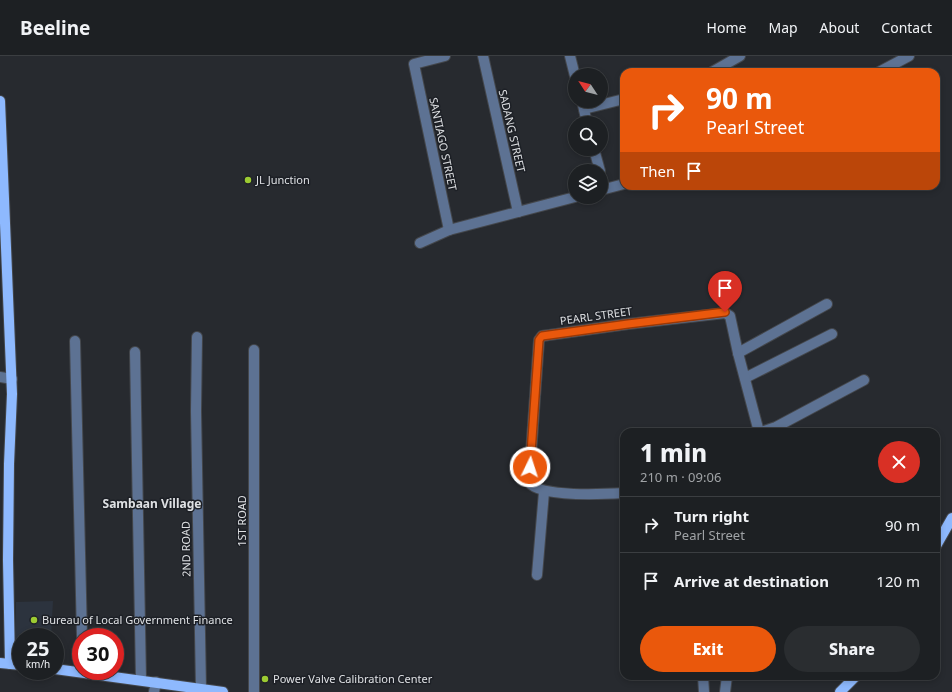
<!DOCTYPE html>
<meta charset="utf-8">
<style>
:root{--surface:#1d2023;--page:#2a2d30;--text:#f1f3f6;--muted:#a0a3a6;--line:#3b3e41;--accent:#ea580c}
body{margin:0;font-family:"Noto Sans",sans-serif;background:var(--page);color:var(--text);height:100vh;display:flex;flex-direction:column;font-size:15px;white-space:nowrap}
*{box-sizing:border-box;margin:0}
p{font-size:13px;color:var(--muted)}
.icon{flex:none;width:22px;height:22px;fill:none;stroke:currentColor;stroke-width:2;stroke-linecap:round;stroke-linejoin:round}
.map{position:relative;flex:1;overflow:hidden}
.sheet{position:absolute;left:620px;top:372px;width:320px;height:252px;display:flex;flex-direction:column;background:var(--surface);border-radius:12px;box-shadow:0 2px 6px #0003,0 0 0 1px var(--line)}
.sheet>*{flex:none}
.top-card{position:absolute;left:620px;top:12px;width:320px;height:122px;border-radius:12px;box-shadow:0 2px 6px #0003,0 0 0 1px var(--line);background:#ea580c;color:#fff;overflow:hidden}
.needle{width:26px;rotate:306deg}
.tools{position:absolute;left:568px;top:12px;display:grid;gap:8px}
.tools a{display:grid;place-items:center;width:40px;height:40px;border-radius:50%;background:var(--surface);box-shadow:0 2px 6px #0003,0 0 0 1px var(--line);font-size:20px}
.speed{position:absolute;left:12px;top:572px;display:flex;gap:8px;font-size:20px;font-weight:700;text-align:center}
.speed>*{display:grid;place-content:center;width:52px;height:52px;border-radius:50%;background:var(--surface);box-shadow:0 2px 6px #0003,0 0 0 1px var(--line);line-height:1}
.speed small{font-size:10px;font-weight:400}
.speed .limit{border:6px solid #d22;background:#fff;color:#111}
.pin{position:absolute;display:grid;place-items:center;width:34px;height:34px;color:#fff;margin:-41px -17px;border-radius:50% 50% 50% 0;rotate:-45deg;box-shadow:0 0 4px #0007}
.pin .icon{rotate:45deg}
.me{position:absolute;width:44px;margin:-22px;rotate:4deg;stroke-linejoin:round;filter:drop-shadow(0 0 3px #0008)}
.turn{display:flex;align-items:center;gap:14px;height:84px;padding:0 20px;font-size:18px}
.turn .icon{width:52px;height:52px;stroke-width:2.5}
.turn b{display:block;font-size:28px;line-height:34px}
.then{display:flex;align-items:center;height:38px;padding:0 20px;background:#0003;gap:8px;font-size:15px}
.round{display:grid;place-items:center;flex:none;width:42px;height:42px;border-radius:21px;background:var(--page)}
.overview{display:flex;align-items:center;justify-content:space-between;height:68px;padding:0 20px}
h1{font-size:24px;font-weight:800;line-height:30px}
.button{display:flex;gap:8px;margin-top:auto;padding:8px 20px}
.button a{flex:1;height:46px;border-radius:24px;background:var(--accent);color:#fff;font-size:16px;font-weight:800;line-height:46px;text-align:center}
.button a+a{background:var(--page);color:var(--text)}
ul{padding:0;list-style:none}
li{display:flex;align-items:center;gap:12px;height:56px;padding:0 20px;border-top:1px solid var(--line)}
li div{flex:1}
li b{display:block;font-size:15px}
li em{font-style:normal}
header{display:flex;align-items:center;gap:24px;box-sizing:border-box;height:56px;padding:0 20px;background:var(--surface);border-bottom:1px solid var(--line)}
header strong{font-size:19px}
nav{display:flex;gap:22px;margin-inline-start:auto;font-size:14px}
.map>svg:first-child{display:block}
.built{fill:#2c333e}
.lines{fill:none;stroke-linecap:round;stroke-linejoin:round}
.minor-casing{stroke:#44474c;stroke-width:12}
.major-casing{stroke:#44474c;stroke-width:12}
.minor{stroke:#5d7293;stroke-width:10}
.major{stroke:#8eb9fe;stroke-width:10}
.route-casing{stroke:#983908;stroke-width:10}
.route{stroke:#ea580c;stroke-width:7}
.poi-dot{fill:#9ccb32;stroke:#1d2026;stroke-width:1.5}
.labels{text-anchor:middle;stroke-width:3;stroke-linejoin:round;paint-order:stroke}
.street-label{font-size:11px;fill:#dee0e3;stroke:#1d2026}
.poi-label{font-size:11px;fill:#dee0e3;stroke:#1d2026;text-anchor:start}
.neighbourhood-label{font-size:12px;font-weight:bold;fill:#dee0e3;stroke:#1d2026}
</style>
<header>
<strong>Beeline</strong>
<nav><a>Home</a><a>Map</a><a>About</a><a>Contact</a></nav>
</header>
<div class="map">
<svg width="952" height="636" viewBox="0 0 952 636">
<rect width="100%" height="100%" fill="#272a2f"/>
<polygon class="built" points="53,545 51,581 21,581 21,600 15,599 16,546"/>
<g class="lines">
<defs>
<g id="minor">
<polyline points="445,0 414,8 449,174"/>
<polyline points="483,0 518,156"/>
<polyline points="570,0 575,20"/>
<polyline points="712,16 740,0"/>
<polyline points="879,16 909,0"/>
<polyline points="582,45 587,67"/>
<polyline points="584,53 624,43"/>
<polyline points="594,93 600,115"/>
<polyline points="601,134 624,128"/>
<polyline points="420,187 449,174 575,141"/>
<polyline points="197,281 196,355 201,633"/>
<polyline points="75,285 82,581"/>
<polyline points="254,294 254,636"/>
<polyline points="135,296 141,624"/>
<polyline points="738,297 827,248"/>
<polyline points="0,321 12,323"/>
<polyline points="745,322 832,278"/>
<polyline points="761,376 776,371 864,324"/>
<path d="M624 437C607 438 538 442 529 426L539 284 542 280 628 268 725 257 730 260 738 297 759 376"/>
<polyline points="537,519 544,436"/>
<polyline points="703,620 704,636"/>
<polyline points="154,636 156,626"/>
<polyline points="725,636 727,620"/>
</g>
<g id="major">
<polyline points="0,45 12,338 9,408 8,504 10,608"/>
<polyline points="936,490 952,462"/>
<polyline points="0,607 21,609"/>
<polyline points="55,613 223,636"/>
<polyline points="840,636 856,620"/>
</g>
</defs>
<use href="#minor" class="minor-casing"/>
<use href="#major" class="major-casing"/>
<use href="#minor" class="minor"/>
<use href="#major" class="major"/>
</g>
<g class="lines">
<defs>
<polyline id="route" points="530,411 539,284 542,280 628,268 725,256"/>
</defs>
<use href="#route" class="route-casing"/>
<use href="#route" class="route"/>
</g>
<g class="poi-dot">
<circle cx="248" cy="124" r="4"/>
<circle cx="34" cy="564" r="4"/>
<circle cx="265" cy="623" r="4"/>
</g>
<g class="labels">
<g class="street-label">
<text transform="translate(512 75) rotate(77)" y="4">SADANG STREET</text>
<text transform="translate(443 88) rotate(78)" y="4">SANTIAGO STREET</text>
<text transform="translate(596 260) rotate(-8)" y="4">PEARL STREET</text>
<text transform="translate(242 465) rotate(-90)" y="4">1ST ROAD</text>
<text transform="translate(186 493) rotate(-91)" y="4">2ND ROAD</text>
</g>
<g class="poi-label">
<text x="256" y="128">JL Junction</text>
<text x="42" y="568">Bureau of Local Government Finance</text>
<text x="273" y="627">Power Valve Calibration Center</text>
</g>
<g class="neighbourhood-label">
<text x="152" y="452">Sambaan Village</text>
</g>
</g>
</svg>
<div class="tools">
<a><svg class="needle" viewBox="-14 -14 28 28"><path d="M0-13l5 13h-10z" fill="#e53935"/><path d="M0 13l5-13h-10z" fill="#a0a3a6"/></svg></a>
<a><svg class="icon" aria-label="search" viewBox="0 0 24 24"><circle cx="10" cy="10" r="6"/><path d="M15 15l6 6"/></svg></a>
<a><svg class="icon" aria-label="layers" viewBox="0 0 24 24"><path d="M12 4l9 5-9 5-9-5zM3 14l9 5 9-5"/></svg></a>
</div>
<div class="speed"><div>25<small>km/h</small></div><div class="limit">30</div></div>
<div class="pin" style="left:725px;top:256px;background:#d93025"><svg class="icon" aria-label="arrive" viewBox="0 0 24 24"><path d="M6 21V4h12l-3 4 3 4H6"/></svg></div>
<svg class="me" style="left:530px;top:411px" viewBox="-20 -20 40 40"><circle r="17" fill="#ea580c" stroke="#fff" stroke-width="3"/><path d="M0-11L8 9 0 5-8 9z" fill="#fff"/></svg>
<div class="top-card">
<div class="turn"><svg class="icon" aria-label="right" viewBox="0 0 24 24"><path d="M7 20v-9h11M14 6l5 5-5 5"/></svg><div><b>90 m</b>Pearl Street</div></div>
<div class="then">Then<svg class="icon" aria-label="arrive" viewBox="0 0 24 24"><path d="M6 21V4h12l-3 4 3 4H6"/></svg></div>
</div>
<section class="sheet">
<div class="overview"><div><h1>1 min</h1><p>210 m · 09:06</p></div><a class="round" style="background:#d93025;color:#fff"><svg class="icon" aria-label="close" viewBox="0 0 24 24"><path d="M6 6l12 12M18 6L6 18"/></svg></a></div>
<ul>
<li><svg class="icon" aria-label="right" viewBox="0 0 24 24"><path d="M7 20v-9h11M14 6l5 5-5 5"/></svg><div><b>Turn right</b><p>Pearl Street</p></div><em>90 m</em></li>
<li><svg class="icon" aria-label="arrive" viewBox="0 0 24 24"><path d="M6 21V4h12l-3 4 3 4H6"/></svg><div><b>Arrive at destination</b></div><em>120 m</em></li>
</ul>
<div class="button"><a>Exit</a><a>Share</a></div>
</section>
</div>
